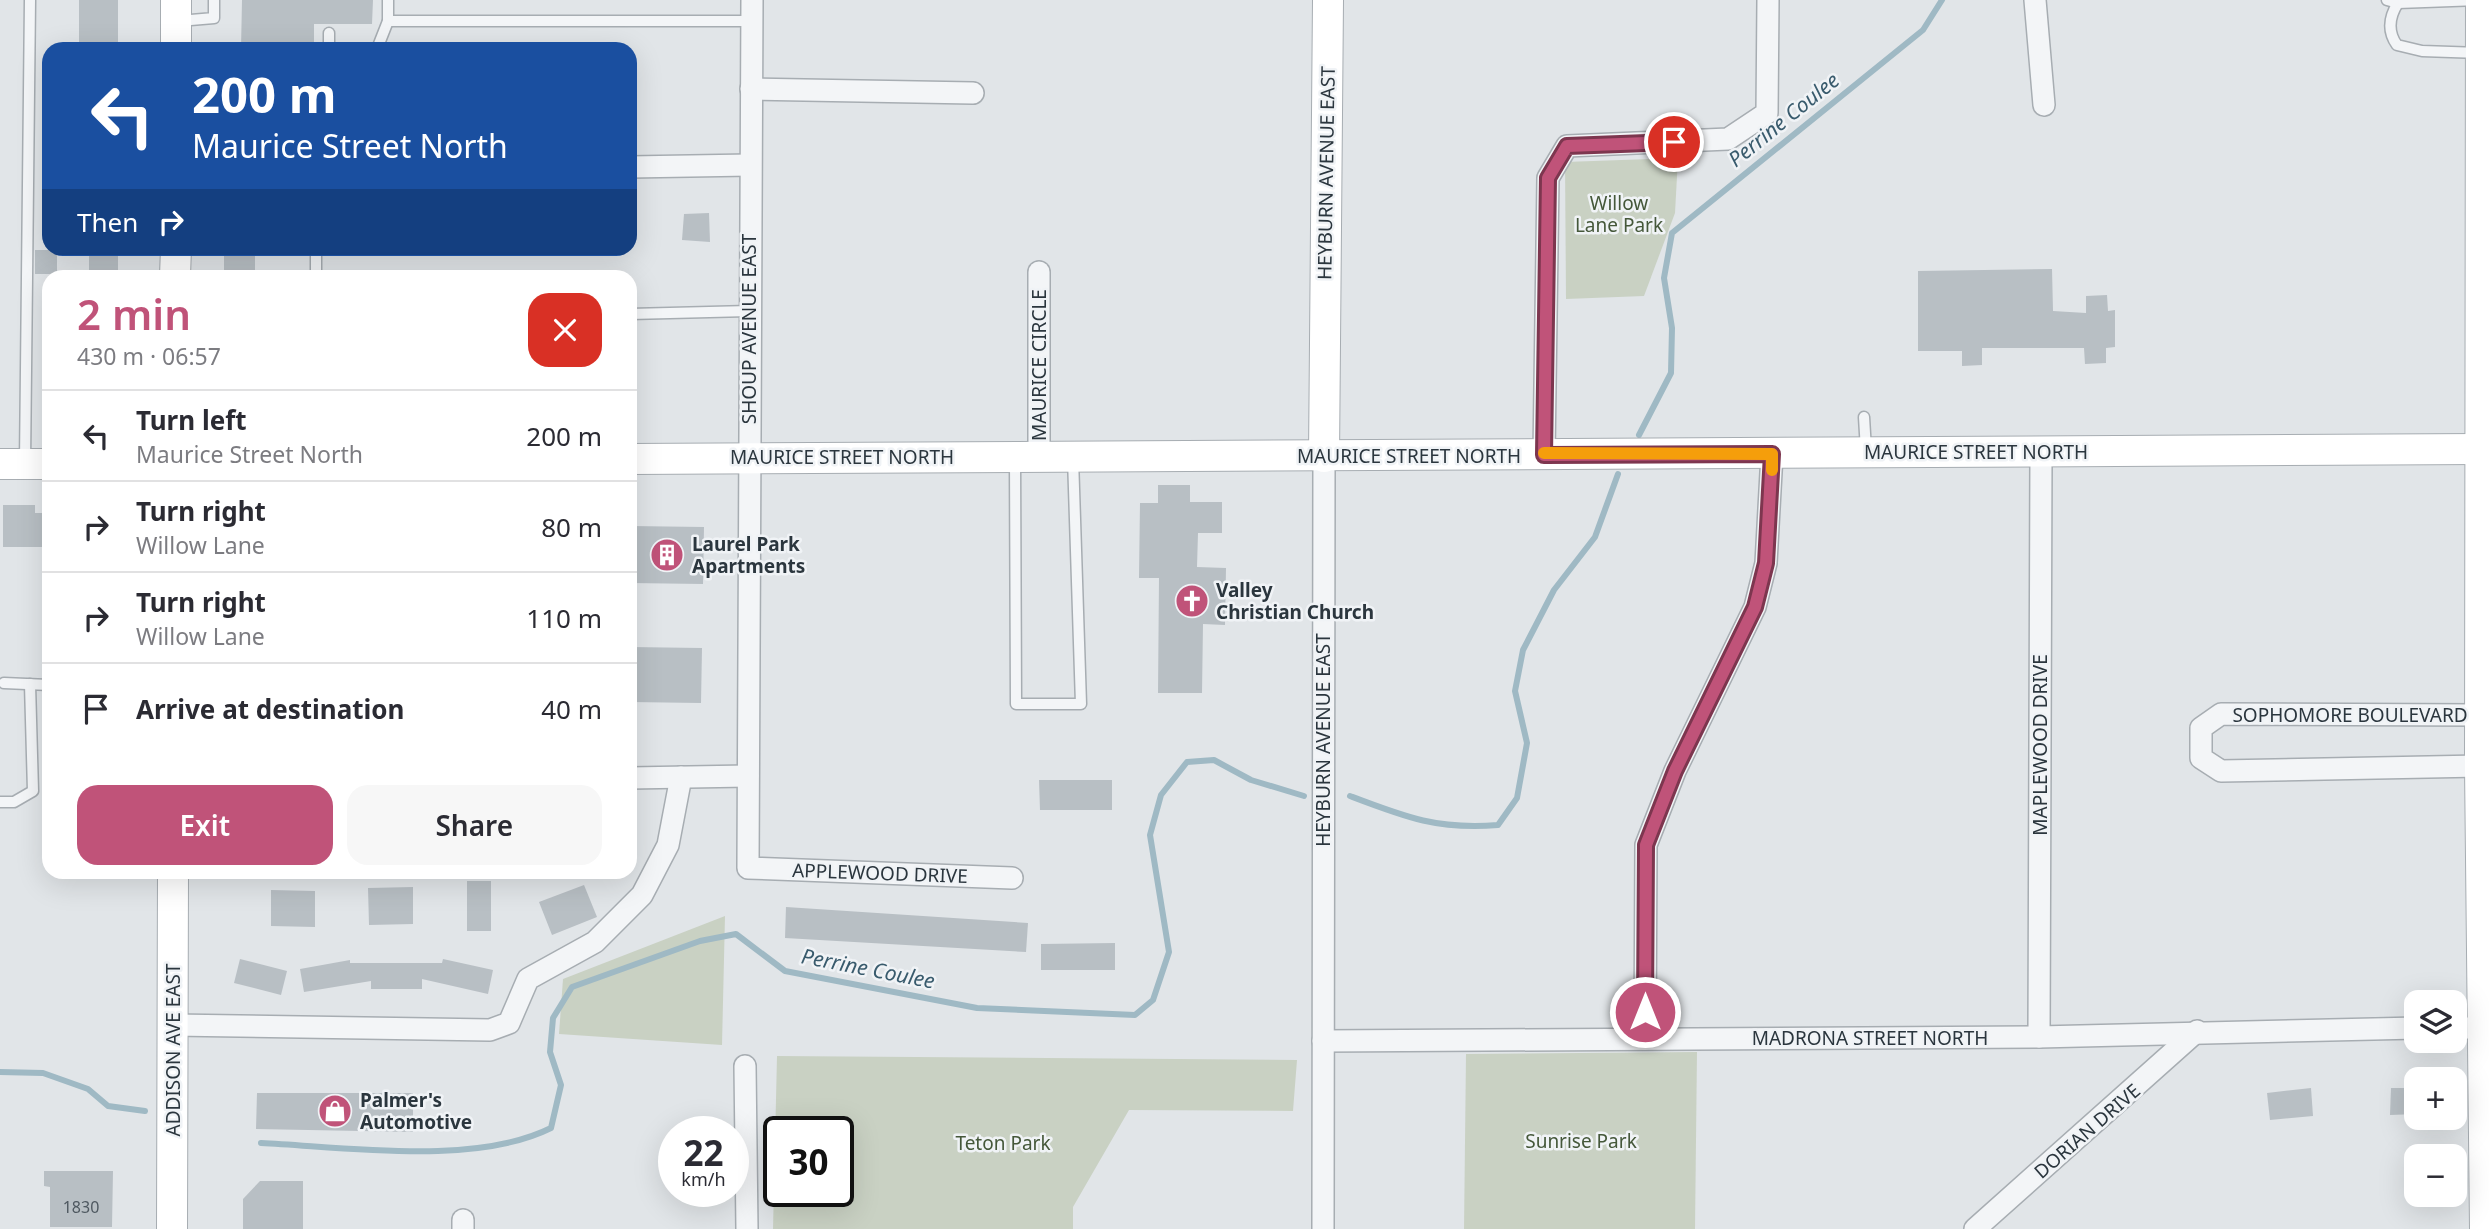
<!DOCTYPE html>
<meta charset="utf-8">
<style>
:root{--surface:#fff;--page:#f7f7f7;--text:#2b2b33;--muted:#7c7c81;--line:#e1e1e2;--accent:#c05379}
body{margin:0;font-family:"Noto Sans",sans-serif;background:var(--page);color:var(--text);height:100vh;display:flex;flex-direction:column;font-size:26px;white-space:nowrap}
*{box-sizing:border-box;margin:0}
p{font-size:23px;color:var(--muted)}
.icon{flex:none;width:38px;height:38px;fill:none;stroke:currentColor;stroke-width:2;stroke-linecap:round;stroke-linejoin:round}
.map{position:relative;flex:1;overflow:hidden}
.sheet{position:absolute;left:42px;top:270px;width:595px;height:609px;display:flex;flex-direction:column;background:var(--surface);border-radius:21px;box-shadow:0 7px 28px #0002}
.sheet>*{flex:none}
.banner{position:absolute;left:42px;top:42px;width:595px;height:214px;border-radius:21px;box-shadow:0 7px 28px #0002;background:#1a4fa0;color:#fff;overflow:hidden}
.buttons{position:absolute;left:2404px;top:990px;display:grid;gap:14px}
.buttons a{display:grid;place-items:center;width:63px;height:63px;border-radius:14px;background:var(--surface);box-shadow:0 7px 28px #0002;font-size:35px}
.speed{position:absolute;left:658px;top:1116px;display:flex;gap:14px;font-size:35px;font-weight:700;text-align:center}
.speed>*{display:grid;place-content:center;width:91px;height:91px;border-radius:50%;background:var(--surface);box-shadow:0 7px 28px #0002;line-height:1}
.speed small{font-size:18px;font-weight:400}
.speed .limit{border:4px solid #111;border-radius:10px;background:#fff;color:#111}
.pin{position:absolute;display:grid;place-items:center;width:60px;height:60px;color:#fff;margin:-30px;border:4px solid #fff;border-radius:50%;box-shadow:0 2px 7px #0007}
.me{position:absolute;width:77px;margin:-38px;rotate:0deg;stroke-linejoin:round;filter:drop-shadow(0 0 5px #0008)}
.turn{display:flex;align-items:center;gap:24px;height:147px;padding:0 35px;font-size:32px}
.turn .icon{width:91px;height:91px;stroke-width:2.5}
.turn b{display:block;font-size:49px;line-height:60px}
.then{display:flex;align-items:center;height:66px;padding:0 35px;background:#0003;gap:14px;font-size:26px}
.round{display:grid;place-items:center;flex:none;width:74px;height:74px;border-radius:21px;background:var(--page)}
.summary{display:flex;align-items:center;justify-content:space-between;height:119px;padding:0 35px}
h1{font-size:42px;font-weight:600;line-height:52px;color:var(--accent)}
.primary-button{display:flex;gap:14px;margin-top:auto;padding:14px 35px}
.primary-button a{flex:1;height:80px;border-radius:21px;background:var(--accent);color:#fff;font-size:28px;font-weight:600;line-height:80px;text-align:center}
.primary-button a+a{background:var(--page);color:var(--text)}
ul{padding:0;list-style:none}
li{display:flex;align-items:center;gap:21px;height:91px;padding:0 35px;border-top:2px solid var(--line)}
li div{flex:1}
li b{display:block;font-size:26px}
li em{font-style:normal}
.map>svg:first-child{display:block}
.green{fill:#c9d1c3;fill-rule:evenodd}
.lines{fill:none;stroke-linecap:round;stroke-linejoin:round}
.stream{stroke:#9fb9c4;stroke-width:6}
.building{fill:#b8bfc4}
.lane-casing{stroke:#a7adb2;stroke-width:13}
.street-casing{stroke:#a7adb2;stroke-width:24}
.secondary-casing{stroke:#a7adb2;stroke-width:32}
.lane{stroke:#f3f5f7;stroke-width:10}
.street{stroke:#f3f5f7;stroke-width:21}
.secondary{stroke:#fff;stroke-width:30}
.route-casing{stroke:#7d364f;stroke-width:18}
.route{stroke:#c05379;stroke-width:12}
.slow{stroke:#f59e0b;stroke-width:12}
.labels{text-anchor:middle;stroke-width:5;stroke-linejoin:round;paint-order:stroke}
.number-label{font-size:16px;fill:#4e5860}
.street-label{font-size:19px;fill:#2b363e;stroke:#f0f3f6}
.park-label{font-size:19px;fill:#45583a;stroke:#f0f3f6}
.poi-label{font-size:19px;font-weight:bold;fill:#2b363e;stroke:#f0f3f6;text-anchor:start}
.water-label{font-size:21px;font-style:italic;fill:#395b6d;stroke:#f0f3f6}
</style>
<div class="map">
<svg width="2489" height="1229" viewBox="0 0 2489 1229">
<rect width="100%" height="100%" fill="#e1e5e8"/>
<g class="green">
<polygon points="1678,158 1675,213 1644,296 1566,299 1565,162"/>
<polygon points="725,916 722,1045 559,1034 563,979"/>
<polygon points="1697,1052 1695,1229 1464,1229 1466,1054"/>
<path d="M777 1056 1297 1060 1293 1111 1129 1110 1073 1207V1229H773ZM779 1132H838V1192H779Z"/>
</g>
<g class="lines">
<g class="stream">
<polyline points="1639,435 1671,373 1672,328 1664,278 1672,233 1923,30 1942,0"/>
<path d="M1350 796C1405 817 1438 830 1498 825L1517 798 1527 743 1515 691 1523 650 1554 590 1595 537 1618 474"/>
<polyline points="0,1072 43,1073 88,1089 108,1106 145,1111"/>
<path d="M261 1143C346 1147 475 1166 551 1128L561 1085 550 1052 553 1018 572 987 700 941 736 934 785 971 977 1008 1135 1015 1153 1000 1169 952 1150 835 1161 795 1187 762 1214 760 1251 780 1304 796"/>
</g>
</g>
<g class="building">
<rect x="79" y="0" width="39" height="49"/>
<polygon points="242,0 373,0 372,24 314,24 314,49 241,49"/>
<polygon points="709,213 710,242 682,240 684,214"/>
<rect x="89" y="248" width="29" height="28"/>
<rect x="224" y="248" width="31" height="28"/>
<rect x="35" y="250" width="22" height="24"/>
<polygon points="2052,269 2053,311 2086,313 2086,296 2107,295 2108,311 2115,310 2115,347 2106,348 2106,363 2085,364 2084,348 1982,348 1982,365 1962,366 1962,351 1918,351 1918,271"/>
<polygon points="1158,485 1190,485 1190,502 1222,502 1222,533 1198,533 1197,567 1226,568 1225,625 1203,624 1202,693 1158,693 1159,578 1139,578 1140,503 1158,503"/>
<polygon points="3,505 35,505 35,513 49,513 49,547 3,547"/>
<polygon points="630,526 704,527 703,584 630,583"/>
<polygon points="630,647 702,648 701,703 630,702"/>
<polygon points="1039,780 1112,780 1112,810 1040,810"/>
<rect x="467" y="881" width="24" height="50"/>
<polygon points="584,885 597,917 552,935 539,902"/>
<polygon points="413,887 413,924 369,925 368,888"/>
<polygon points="271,890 315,891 315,927 271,926"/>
<polygon points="786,907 1028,923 1026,952 785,938"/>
<polygon points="1115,943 1115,970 1041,970 1041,944"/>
<polygon points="240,959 287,971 281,995 234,983"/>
<polygon points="443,959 493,970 488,994 422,979 422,989 371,989 371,981 304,992 300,969 350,960 350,963 442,963"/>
<polygon points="2311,1088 2313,1116 2270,1120 2267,1093"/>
<polygon points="2391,1088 2417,1088 2417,1114 2390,1115"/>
<polygon points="257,1093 413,1093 413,1132 256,1129"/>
<polygon points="44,1171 113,1171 112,1227 50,1227 50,1187 44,1186"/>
<polygon points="260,1181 303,1181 303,1229 243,1229 243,1199"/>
</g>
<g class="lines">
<defs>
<g id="lane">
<polyline points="2387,0 2398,3 2479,0"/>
<path d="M2398 3C2389 17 2387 31 2397 45L2422 51 2480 53"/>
<polyline points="179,21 214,18 214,0"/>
<polyline points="388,21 752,21"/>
<polyline points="329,33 329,49"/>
<polyline points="377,49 388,21 388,0"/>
<polyline points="316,276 316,248"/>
<polyline points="630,314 749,311"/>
<polyline points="1864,417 1866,450"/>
<polyline points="1015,460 1016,704 1081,704 1073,458"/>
<polyline points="25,463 30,0"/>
<polyline points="4,683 49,685"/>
<polyline points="0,802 14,802 33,791 30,684"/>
</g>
<g id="street">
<polyline points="752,0 748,868 1012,878"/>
<polyline points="2035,0 2044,105"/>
<polyline points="751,89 973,93"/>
<polyline points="630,167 750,165"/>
<polyline points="1544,455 1548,178 1567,146 1728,139 1767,113 1768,0"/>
<polyline points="1039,458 1039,272"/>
<polyline points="2480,766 2221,771 2201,758 2201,728 2221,714 2481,715"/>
<polyline points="630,778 748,776"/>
<polyline points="173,1025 490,1030 509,1023 528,979 595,942 642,895 668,845 681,777"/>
<polyline points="2455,1028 2484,1028"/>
<polyline points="2039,1037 2041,452"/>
<polyline points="1645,1039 1646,845 1675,771 1755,607 1766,563 1772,454"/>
<polyline points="1323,1041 2039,1037 2417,1028"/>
<polyline points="745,1066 747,1229"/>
<polyline points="463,1229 463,1220"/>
<polyline points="1323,1229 1324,457"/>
<polyline points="1975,1229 2197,1031"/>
</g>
<g id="secondary">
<polyline points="2481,0 2480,766 2485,1229"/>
<polyline points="176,49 176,0"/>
<polyline points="175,276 176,248"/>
<polyline points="1324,457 1328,0"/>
<polyline points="630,459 2481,449"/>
<polyline points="0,464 49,464"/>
<polyline points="172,1229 173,872"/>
</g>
</defs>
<use href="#lane" class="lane-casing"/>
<use href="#street" class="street-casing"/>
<use href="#secondary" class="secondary-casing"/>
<use href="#lane" class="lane"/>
<use href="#street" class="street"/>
<use href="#secondary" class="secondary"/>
</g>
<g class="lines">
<defs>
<polyline id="route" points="1645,1012 1646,845 1675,771 1755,607 1766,563 1772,454 1544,455 1548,178 1567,146 1674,142"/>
</defs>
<use href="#route" class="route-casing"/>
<use href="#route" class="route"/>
<polyline class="slow" points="1544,453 1772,454 1772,470"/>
</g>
<defs>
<symbol id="building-disc" viewBox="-11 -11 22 22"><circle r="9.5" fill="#c05379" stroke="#f0f3f6"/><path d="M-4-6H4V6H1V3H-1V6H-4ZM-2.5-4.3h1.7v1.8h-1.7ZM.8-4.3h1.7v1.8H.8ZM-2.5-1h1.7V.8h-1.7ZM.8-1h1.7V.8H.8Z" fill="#fff"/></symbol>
<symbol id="church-disc" viewBox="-11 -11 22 22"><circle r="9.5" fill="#c05379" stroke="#f0f3f6"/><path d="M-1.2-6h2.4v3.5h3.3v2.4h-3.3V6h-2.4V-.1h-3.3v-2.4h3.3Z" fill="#fff"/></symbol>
<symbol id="shop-disc" viewBox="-11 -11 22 22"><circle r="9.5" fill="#c05379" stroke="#f0f3f6"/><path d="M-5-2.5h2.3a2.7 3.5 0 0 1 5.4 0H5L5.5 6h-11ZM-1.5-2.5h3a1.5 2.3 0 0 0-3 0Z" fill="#fff"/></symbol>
</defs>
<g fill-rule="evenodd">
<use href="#building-disc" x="648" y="536" width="38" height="38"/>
<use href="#church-disc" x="1173" y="582" width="38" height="38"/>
<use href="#shop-disc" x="316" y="1092" width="38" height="38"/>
</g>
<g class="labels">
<g class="number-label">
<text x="81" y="1213">1830</text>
</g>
<g class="street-label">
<text transform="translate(1326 173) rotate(-89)" y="7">HEYBURN AVENUE EAST</text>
<text transform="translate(749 329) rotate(-90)" y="7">SHOUP AVENUE EAST</text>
<text transform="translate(1039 365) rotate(-90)" y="7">MAURICE CIRCLE</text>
<text x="1976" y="459">MAURICE STREET NORTH</text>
<text x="1409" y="463">MAURICE STREET NORTH</text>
<text x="842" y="464">MAURICE STREET NORTH</text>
<text x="2350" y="722">SOPHOMORE BOULEVARD</text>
<text transform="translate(1323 740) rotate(-90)" y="7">HEYBURN AVENUE EAST</text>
<text transform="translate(2040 745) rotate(-90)" y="7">MAPLEWOOD DRIVE</text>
<text transform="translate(880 873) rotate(2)" y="7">APPLEWOOD DRIVE</text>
<text x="1870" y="1045">MADRONA STREET NORTH</text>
<text transform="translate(173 1050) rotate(-90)" y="7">ADDISON AVE EAST</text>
<text transform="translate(2087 1131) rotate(-41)" y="7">DORIAN DRIVE</text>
</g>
<g class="park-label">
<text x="1619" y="210">Willow<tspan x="1619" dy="22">Lane Park</tspan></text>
<text x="1581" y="1148">Sunrise Park</text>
<text x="1003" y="1150">Teton Park</text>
</g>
<g class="poi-label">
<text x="692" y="551">Laurel Park<tspan x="692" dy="22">Apartments</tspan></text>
<text x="1216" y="597">Valley<tspan x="1216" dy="22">Christian Church</tspan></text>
<text x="360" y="1107">Palmer's<tspan x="360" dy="22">Automotive</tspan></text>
</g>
<g class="water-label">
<text transform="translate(1784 120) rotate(-39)" y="7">Perrine Coulee</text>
<text transform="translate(868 969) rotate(11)" y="7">Perrine Coulee</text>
</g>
</g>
</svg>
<div class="buttons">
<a><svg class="icon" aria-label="layers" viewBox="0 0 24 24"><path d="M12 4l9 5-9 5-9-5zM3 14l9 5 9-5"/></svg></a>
<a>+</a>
<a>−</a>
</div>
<div class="speed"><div>22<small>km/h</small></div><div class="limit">30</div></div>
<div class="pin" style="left:1674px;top:142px;background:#d93025"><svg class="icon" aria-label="arrive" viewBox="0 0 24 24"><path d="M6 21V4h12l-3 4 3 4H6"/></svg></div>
<svg class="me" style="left:1645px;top:1012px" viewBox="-20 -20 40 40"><circle r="17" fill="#c05379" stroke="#fff" stroke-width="3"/><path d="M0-11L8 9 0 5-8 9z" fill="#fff"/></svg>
<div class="banner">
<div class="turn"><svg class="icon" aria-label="left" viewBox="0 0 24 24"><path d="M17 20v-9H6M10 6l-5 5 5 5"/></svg><div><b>200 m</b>Maurice Street North</div></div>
<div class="then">Then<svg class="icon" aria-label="right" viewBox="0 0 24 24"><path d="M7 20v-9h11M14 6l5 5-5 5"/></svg></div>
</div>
<section class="sheet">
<div class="summary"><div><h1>2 min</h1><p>430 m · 06:57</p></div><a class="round" style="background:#d93025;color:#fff"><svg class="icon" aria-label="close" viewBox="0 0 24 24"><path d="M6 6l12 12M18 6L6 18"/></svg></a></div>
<ul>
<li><svg class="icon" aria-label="left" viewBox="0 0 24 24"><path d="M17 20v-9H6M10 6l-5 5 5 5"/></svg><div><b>Turn left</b><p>Maurice Street North</p></div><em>200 m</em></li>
<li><svg class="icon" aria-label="right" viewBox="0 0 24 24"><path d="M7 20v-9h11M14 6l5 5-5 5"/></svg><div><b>Turn right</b><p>Willow Lane</p></div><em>80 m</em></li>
<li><svg class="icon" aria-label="right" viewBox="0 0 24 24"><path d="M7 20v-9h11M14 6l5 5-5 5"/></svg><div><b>Turn right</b><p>Willow Lane</p></div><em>110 m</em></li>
<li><svg class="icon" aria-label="arrive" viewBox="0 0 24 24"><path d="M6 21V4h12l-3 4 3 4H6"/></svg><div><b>Arrive at destination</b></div><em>40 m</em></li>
</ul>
<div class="primary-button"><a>Exit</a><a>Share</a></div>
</section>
</div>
